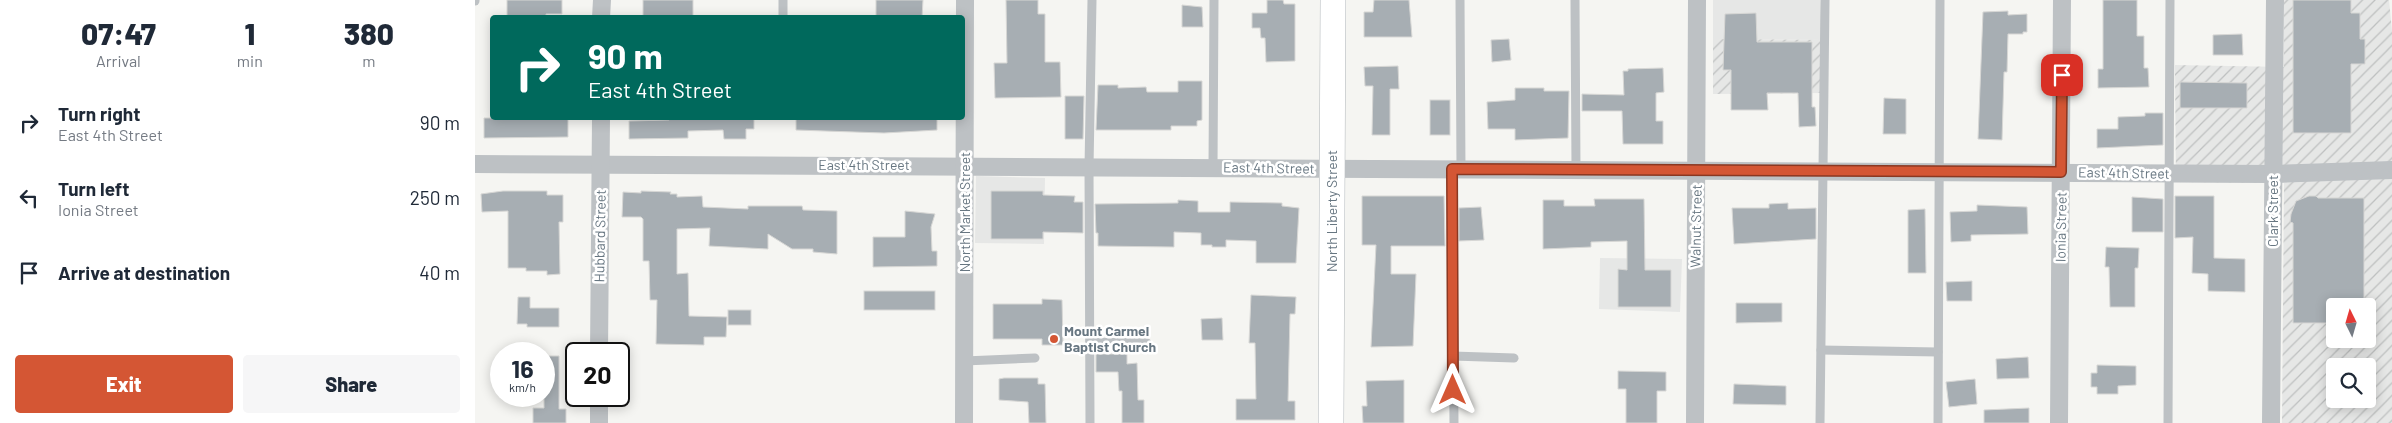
<!DOCTYPE html>
<style>
:root{--surface:#fff;--page:#f6f6f7;--text:#1f2937;--muted:#747a83;--accent:#d45634}
body{margin:0;font-family:Barlow,sans-serif;background:var(--page);color:var(--text);height:100vh;display:flex;flex-direction:column;font-size:19px;white-space:nowrap}
*{box-sizing:border-box;margin:0}
p{font-size:16px;color:var(--muted)}
.icon{flex:none;width:28px;height:28px;fill:none;stroke:currentColor;stroke-width:2;stroke-linecap:round;stroke-linejoin:round}
.map{position:relative;flex:1;overflow:hidden}
.drawer{display:flex;flex-direction:column;background:var(--surface);width:475px}
.drawer>*{flex:none}
.top-card{position:absolute;left:15px;top:15px;width:475px;height:105px;border-radius:5px;box-shadow:0 2px 12px #0003;background:#00695c;color:#fff;overflow:hidden}
.needle{width:32px;rotate:355deg}
.controls{position:absolute;left:1851px;top:298px;display:grid;gap:10px}
.controls a{display:grid;place-items:center;width:50px;height:50px;border-radius:5px;background:var(--surface);box-shadow:0 2px 12px #0003;font-size:25px}
.speed{position:absolute;left:15px;top:342px;display:flex;gap:10px;font-size:25px;font-weight:700;text-align:center}
.speed>*{display:grid;place-content:center;width:65px;height:65px;border-radius:50%;background:var(--surface);box-shadow:0 2px 12px #0003;line-height:1}
.speed small{font-size:12px;font-weight:400}
.speed .limit{border:2px solid #111;border-radius:8px;background:#fff;color:#111}
.pin{position:absolute;display:grid;place-items:center;width:42px;height:42px;color:#fff;margin:-21px;border-radius:10px;box-shadow:0 2px 8px #0006}
.me{position:absolute;width:55px;margin:-28px;rotate:0deg;stroke-linejoin:round;filter:drop-shadow(0 0 4px #0008)}
.turn{display:flex;align-items:center;gap:18px;height:105px;padding:0 15px;font-size:22px}
.turn .icon{width:65px;height:65px;stroke-width:2.5}
.turn b{display:block;font-size:35px;line-height:42px}
.eta{display:flex;justify-content:space-evenly;align-items:center;height:85px;text-align:center}
.eta b{font-size:30px;font-weight:800;line-height:35px}
.cta{display:flex;gap:10px;margin-top:auto;padding:10px 15px}
.cta a{flex:1;height:58px;border-radius:5px;background:var(--accent);color:#fff;font-size:20px;font-weight:800;line-height:58px;text-align:center}
.cta a+a{background:var(--page);color:var(--text)}
ul{padding:0;list-style:none}
li{display:flex;align-items:center;gap:15px;height:75px;padding:0 15px}
li div{flex:1}
li b{display:block;font-size:19px}
li em{font-style:normal}
main{display:flex;flex:1;min-height:0}
.map>svg:first-child{display:block}
.built{fill:#e6e7e6}
.industrial{fill:url(#industrial-furrows);fill-rule:evenodd}
.building{fill:#a7aeb3;stroke:#d7d7d5}
.lines{fill:none;stroke-linecap:round;stroke-linejoin:round}
.secondary-casing{stroke:#afb5b9;stroke-width:26}
.lane{stroke:#bdc1c4;stroke-width:9}
.street{stroke:#bdc1c4;stroke-width:18}
.secondary{stroke:#fff;stroke-width:25}
.route-casing{stroke:#8a3822;stroke-width:12}
.route{stroke:#d45634;stroke-width:9}
.poi-dot{fill:#d45634;stroke:#fff;stroke-width:2}
.labels{text-anchor:middle;stroke-width:5;stroke-linejoin:round;paint-order:stroke}
.street-label{font-size:14px;fill:#677681;stroke:#fff}
.poi-label{font-size:14px;font-weight:bold;fill:#677681;stroke:#fff;text-anchor:start}
</style>
<main>
<section class="drawer">
<div class="eta">
<div><b>07:47</b><p>Arrival</p></div>
<div><b>1</b><p>min</p></div>
<div><b>380</b><p>m</p></div>
</div>
<ul>
<li><svg class="icon" aria-label="right" viewBox="0 0 24 24"><path d="M7 20v-9h11M14 6l5 5-5 5"/></svg><div><b>Turn right</b><p>East 4th Street</p></div><em>90 m</em></li>
<li><svg class="icon" aria-label="left" viewBox="0 0 24 24"><path d="M17 20v-9H6M10 6l-5 5 5 5"/></svg><div><b>Turn left</b><p>Ionia Street</p></div><em>250 m</em></li>
<li><svg class="icon" aria-label="arrive" viewBox="0 0 24 24"><path d="M6 21V4h12l-3 4 3 4H6"/></svg><div><b>Arrive at destination</b></div><em>40 m</em></li>
</ul>
<div class="cta"><a>Exit</a><a>Share</a></div>
</section>
<div class="map">
<svg width="1917" height="423" viewBox="0 0 1917 423">
<defs>
<pattern id="industrial-furrows" width="10" height="10" patternUnits="userSpaceOnUse" patternTransform="scale(1.25)"><rect width="10" height="10" fill="#e6e7e6"/><path d="M-1 1l2-2M0 10L10 0M9 11l2-2" fill="none" stroke="#bec0c0"/></pattern>
</defs>
<rect width="100%" height="100%" fill="#f5f5f2"/>
<g class="built">
<polygon points="1238,0 1345,0 1347,40 1238,39"/>
<polygon points="501,176 570,178 569,244 500,243"/>
<polygon points="1125,258 1207,259 1205,312 1124,309"/>
</g>
<g class="industrial">
<path d="M1809 0H1914L1917 31V423H1807L1809 183 1701 182 1700 65 1809 67ZM1860 306H1892V339H1860ZM1860 366H1892V399H1860Z"/>
<polygon points="1238,39 1347,40 1346,93 1238,94"/>
</g>
<g class="building">
<polygon points="32,0 87,0 87,14 71,14 71,18 32,18"/>
<rect x="168" y="0" width="50" height="18"/>
<polygon points="401,0 448,0 447,18 401,18"/>
<polygon points="531,0 563,0 563,14 570,14 570,62 585,62 586,97 520,98 519,63 532,63"/>
<polygon points="792,0 808,0 809,4 820,4 820,61 791,62 790,38 786,38 785,28 777,28 777,13 792,13"/>
<polygon points="899,0 934,0 937,37 889,37 889,12 898,12"/>
<polygon points="1628,0 1662,0 1662,36 1669,36 1669,68 1673,68 1674,87 1623,88 1623,69 1628,69"/>
<polygon points="1818,0 1876,0 1876,13 1885,13 1885,39 1890,39 1890,64 1876,64 1876,133 1818,133"/>
<polygon points="707,5 727,7 728,27 707,27"/>
<polygon points="1533,11 1533,15 1552,14 1552,32 1548,32 1548,34 1533,34 1532,72 1529,72 1527,140 1503,139 1508,12"/>
<polygon points="1281,13 1282,42 1337,42 1337,107 1340,107 1341,126 1324,127 1323,93 1292,93 1293,110 1256,110 1256,70 1248,70 1250,14"/>
<polygon points="1767,34 1768,55 1738,55 1738,35"/>
<polygon points="1034,39 1036,60 1017,62 1016,40"/>
<polygon points="923,66 924,89 915,89 915,135 897,135 898,86 890,86 889,67"/>
<polygon points="1188,68 1189,92 1181,93 1181,121 1188,121 1188,144 1148,144 1147,111 1107,111 1107,94 1149,95 1148,71 1153,71 1153,69"/>
<polygon points="703,81 727,81 727,120 722,121 722,126 696,126 696,130 621,130 623,85 643,85 643,88 671,87 672,92 703,92"/>
<polygon points="1705,82 1772,83 1772,108 1705,108"/>
<polygon points="1040,88 1069,88 1069,91 1094,91 1093,138 1040,140 1040,129 1013,129 1012,102 1040,100"/>
<polygon points="590,96 609,96 608,139 590,139"/>
<polygon points="1409,98 1431,99 1431,134 1408,134"/>
<rect x="955" y="100" width="20" height="35"/>
<polygon points="1670,113 1688,113 1688,145 1622,148 1622,129 1643,129 1643,117 1670,116"/>
<polygon points="9,118 93,118 93,137 9,138"/>
<polygon points="194,118 279,118 279,129 271,129 271,139 249,139 248,130 213,131 213,138 154,139 154,121 194,120"/>
<polygon points="321,118 462,118 462,130 409,133 321,130"/>
<polygon points="28,191 72,191 72,195 88,195 88,222 84,222 85,274 72,275 72,271 51,271 51,268 33,268 33,211 7,212 6,194"/>
<polygon points="166,191 196,192 195,194 202,194 202,197 227,196 228,207 273,209 273,206 327,206 328,210 362,211 362,254 338,252 338,249 317,249 293,234 293,249 234,246 235,228 202,229 202,274 213,273 214,316 252,317 251,337 229,337 229,345 181,344 182,300 175,300 174,261 168,261 168,219 166,217 147,217 148,192 166,193"/>
<polygon points="516,191 568,191 568,195 600,196 599,202 608,202 608,233 568,232 568,239 516,239"/>
<polygon points="887,196 969,196 970,246 916,246 916,274 941,274 938,346 896,347 901,245 887,245"/>
<polygon points="1700,196 1739,196 1739,258 1770,259 1770,292 1733,291 1733,274 1717,273 1718,237 1700,238"/>
<polygon points="1834,196 1841,196 1843,198 1889,198 1889,306 1860,306 1860,323 1818,323 1818,223 1815,222 1816,214 1821,201"/>
<polygon points="1657,197 1688,199 1688,232 1657,232"/>
<polygon points="1119,199 1169,199 1170,270 1196,270 1196,307 1143,307 1143,269 1152,270 1152,241 1116,242 1116,247 1068,249 1068,200 1089,200 1089,206 1120,206"/>
<polygon points="703,200 723,201 723,212 755,212 755,202 807,203 807,206 824,208 821,263 781,263 781,241 751,240 751,247 737,247 737,245 726,245 726,233 699,232 699,247 623,246 623,233 621,233 620,204 703,203"/>
<polygon points="1313,203 1313,209 1341,208 1341,239 1259,244 1257,208 1294,208 1294,204"/>
<polygon points="1502,205 1552,207 1553,234 1496,235 1496,241 1476,242 1475,212 1502,211"/>
<polygon points="1006,207 1009,240 984,241 984,208"/>
<polygon points="1450,209 1451,273 1433,273 1433,210"/>
<polygon points="430,211 460,214 456,227 457,251 462,251 462,266 398,267 398,237 430,237"/>
<polygon points="1631,247 1664,248 1663,268 1660,268 1660,307 1635,307 1634,267 1630,267"/>
<polygon points="1497,281 1497,301 1472,301 1471,282"/>
<rect x="389" y="291" width="71" height="19"/>
<polygon points="776,295 821,297 820,314 815,314 813,401 820,401 820,420 761,420 761,399 781,399 780,343 774,343"/>
<polygon points="43,297 55,297 55,308 84,308 84,327 52,327 52,324 42,324"/>
<polygon points="567,299 587,300 588,345 567,345 567,339 518,339 518,304 567,304"/>
<polygon points="1261,303 1307,303 1307,322 1261,323"/>
<rect x="253" y="310" width="23" height="15"/>
<polygon points="747,318 748,340 727,340 726,319"/>
<polygon points="621,354 652,354 652,364 662,363 663,400 669,400 669,423 647,423 647,391 644,391 643,372 621,372"/>
<polygon points="69,356 84,356 84,409 91,409 91,423 58,423 58,408 69,408"/>
<polygon points="1553,357 1554,378 1522,379 1521,359"/>
<polygon points="1622,365 1661,366 1661,385 1643,386 1643,394 1622,394 1622,387 1616,387 1616,373 1622,373"/>
<polygon points="1143,371 1191,372 1191,391 1182,391 1182,423 1151,423 1151,389 1143,389"/>
<polygon points="529,378 563,378 563,384 570,384 571,423 554,423 553,402 524,400 524,379"/>
<polygon points="1500,379 1502,404 1474,407 1471,382"/>
<polygon points="929,380 929,423 888,423 887,406 892,406 891,381"/>
<polygon points="1259,384 1311,386 1311,405 1258,404"/>
<polygon points="1554,408 1554,423 1509,423 1509,410"/>
</g>
<g class="lines">
<defs>
<polyline id="secondary" points="856,423 858,0"/>
</defs>
<use href="#secondary" class="secondary-casing"/>
<g class="lane">
<polyline points="308,0 308,18"/>
<polyline points="985,0 986,169"/>
<polyline points="1100,0 1101,169"/>
<polyline points="0,1 0,0"/>
<polyline points="738,168 739,0"/>
<polyline points="977,169 979,423"/>
<polyline points="615,342 672,343"/>
<polyline points="1346,350 1463,352"/>
<polyline points="978,356 1039,358"/>
<polyline points="489,361 560,358"/>
<polyline points="615,423 614,167 617,0"/>
<polyline points="1345,423 1350,0"/>
<polyline points="1463,423 1465,0"/>
<polyline points="1693,423 1695,0"/>
</g>
<g class="street">
<polyline points="126,18 127,0"/>
<polyline points="0,164 1798,174 1917,170"/>
<polyline points="124,354 126,118"/>
<polyline points="124,423 124,396"/>
<polyline points="489,423 490,0"/>
<polyline points="1220,423 1222,0"/>
<polyline points="1584,423 1587,0"/>
<polyline points="1796,423 1800,0"/>
</g>
<use href="#secondary" class="secondary"/>
</g>
<g class="lines">
<defs>
<polyline id="route" points="978,390 977,169 1586,172 1587,75"/>
</defs>
<use href="#route" class="route-casing"/>
<use href="#route" class="route"/>
</g>
<circle class="poi-dot" cx="579" cy="339" r="5"/>
<g class="labels">
<g class="street-label">
<text x="389" y="170">East 4th Street</text>
<text transform="translate(794 168) rotate(1)" y="5">East 4th Street</text>
<text transform="translate(1649 173) rotate(1)" y="5">East 4th Street</text>
<text transform="translate(857 211) rotate(-90)" y="5">North Liberty Street</text>
<text transform="translate(1798 211) rotate(-90)" y="5">Clark Street</text>
<text transform="translate(490 212) rotate(-90)" y="5">North Market Street</text>
<text transform="translate(1221 226) rotate(-89)" y="5">Walnut Street</text>
<text transform="translate(1586 227) rotate(-89)" y="5">Ionia Street</text>
<text transform="translate(125 236) rotate(-89)" y="5">Hubbard Street</text>
</g>
<g class="poi-label">
<text x="589" y="336">Mount Carmel<tspan x="589" dy="16">Baptist Church</tspan></text>
</g>
</g>
</svg>
<div class="controls">
<a><svg class="needle" viewBox="-14 -14 28 28"><path d="M0-13l5 13h-10z" fill="#e53935"/><path d="M0 13l5-13h-10z" fill="#747a83"/></svg></a>
<a><svg class="icon" aria-label="search" viewBox="0 0 24 24"><circle cx="10" cy="10" r="6"/><path d="M15 15l6 6"/></svg></a>
</div>
<div class="speed"><div>16<small>km/h</small></div><div class="limit">20</div></div>
<div class="pin" style="left:1587px;top:75px;background:#d93025"><svg class="icon" aria-label="arrive" viewBox="0 0 24 24"><path d="M6 21V4h12l-3 4 3 4H6"/></svg></div>
<svg class="me" style="left:978px;top:390px" viewBox="-20 -20 40 40"><path d="M0-17L14 15 0 8-14 15z" fill="#d45634" stroke="#fff" stroke-width="4"/></svg>
<div class="top-card">
<div class="turn"><svg class="icon" aria-label="right" viewBox="0 0 24 24"><path d="M7 20v-9h11M14 6l5 5-5 5"/></svg><div><b>90 m</b>East 4th Street</div></div>
</div>
</div>
</main>
